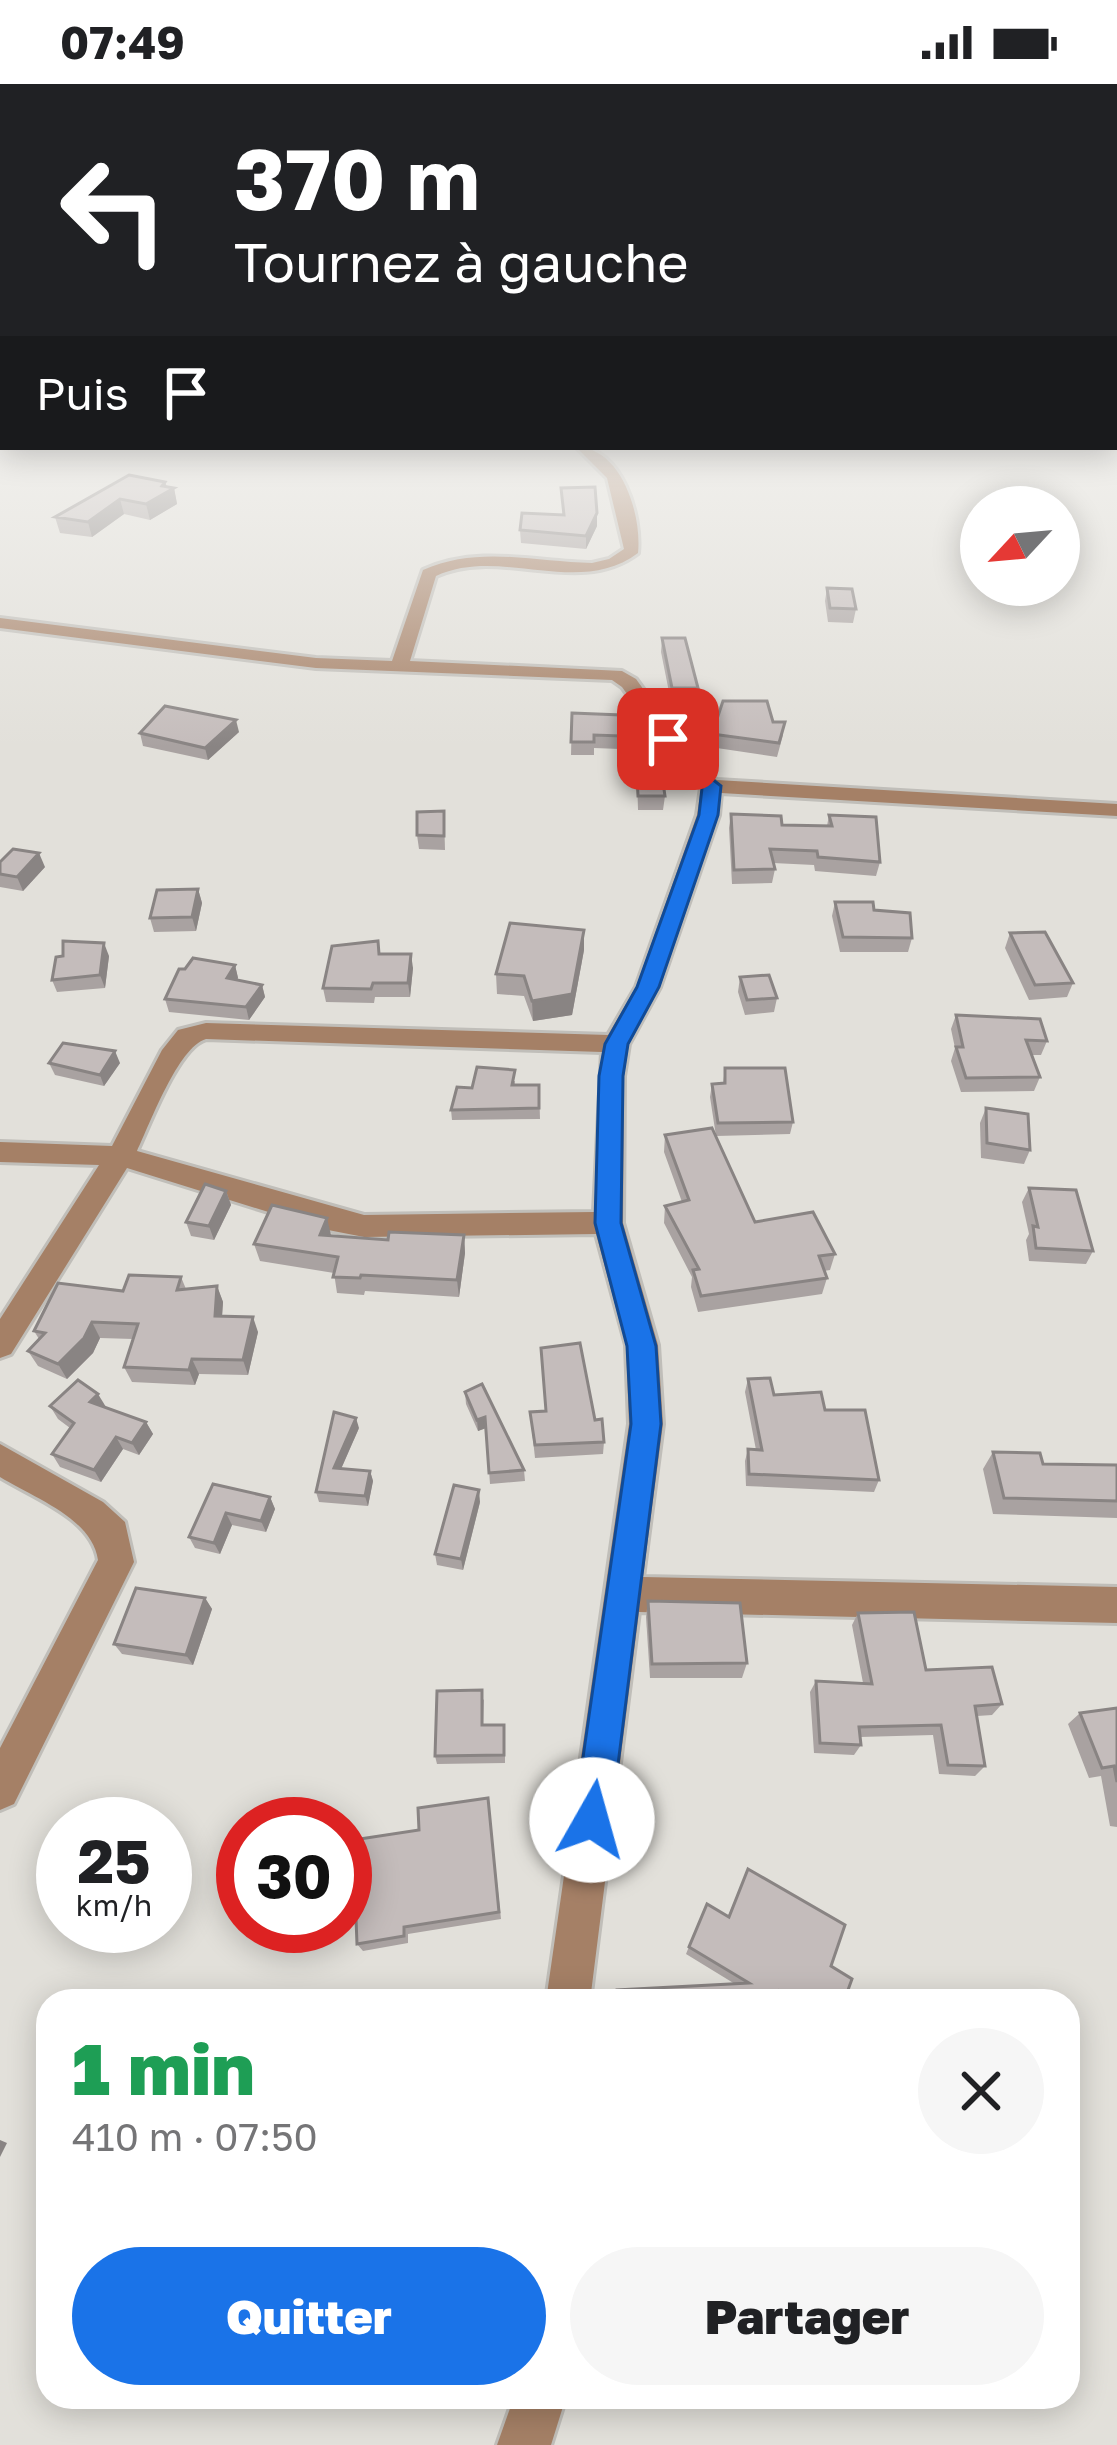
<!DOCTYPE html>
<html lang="fr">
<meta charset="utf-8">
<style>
:root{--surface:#fff;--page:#f6f6f6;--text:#202124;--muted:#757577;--accent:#1a73e8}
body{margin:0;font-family:"Golos Text",sans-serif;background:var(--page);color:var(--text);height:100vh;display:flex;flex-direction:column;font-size:45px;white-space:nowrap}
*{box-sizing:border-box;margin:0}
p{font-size:39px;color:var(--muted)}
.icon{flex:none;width:66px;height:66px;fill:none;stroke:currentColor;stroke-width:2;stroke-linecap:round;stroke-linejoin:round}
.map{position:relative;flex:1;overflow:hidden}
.sheet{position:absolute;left:36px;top:1905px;width:1044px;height:420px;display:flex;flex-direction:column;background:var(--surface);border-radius:36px;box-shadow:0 6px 30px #0003}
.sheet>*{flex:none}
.hud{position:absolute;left:0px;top:0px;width:1119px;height:366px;box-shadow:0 6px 30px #0003;background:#202124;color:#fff;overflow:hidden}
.needle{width:78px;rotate:244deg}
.controls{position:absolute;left:960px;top:402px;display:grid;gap:24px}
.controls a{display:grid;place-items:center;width:120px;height:120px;border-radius:50%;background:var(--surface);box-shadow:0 6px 30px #0003;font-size:60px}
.speed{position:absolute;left:36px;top:1713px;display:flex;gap:24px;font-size:60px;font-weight:700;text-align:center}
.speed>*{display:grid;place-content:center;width:156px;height:156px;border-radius:50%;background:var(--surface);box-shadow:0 6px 30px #0003;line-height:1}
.speed small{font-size:30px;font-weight:400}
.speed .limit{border:18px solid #d22;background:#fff;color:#111}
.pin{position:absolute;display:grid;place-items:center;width:102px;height:102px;color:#fff;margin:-51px;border-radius:24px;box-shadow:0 6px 18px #0006}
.me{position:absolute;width:132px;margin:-66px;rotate:7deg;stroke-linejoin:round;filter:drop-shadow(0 0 9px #0008)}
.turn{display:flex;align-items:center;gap:42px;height:252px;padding:0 36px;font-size:54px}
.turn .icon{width:156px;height:156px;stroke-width:2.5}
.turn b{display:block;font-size:84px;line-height:102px}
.then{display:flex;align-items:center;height:114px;padding:0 36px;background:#0003;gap:24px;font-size:45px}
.round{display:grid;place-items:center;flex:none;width:126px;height:126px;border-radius:63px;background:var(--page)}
.head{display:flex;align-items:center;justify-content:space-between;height:204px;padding:0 36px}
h1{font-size:72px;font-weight:800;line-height:90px;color:#1e9e55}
.action{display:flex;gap:24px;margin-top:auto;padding:24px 36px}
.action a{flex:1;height:138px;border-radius:72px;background:var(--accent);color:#fff;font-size:48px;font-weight:800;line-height:138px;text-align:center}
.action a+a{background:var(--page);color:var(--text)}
.status{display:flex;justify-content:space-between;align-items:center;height:84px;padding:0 60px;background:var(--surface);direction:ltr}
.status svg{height:33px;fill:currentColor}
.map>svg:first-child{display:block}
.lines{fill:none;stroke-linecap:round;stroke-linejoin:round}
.minor-casing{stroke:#c0beb9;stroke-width:6}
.minor{fill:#a58066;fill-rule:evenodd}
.wall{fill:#a9a2a1}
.shaded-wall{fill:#898483}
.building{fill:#c4bcbb;stroke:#898483;stroke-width:3}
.route{fill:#1a73e8;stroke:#114b97;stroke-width:3}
</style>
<div class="status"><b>07:49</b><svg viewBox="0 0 49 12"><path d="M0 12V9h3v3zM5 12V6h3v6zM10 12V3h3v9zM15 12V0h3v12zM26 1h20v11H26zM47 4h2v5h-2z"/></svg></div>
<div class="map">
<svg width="1117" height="2361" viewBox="0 0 1117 2361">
<rect width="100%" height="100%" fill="#e2e0da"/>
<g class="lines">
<defs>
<g id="minor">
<path d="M576 363C622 363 642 432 638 469 578 514 501 462 436 492L410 577 622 587 636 595 703 688 717 696 1117 720V732L721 709 719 731 660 903 629 960 624 992 623 1139 658 1261 663 1340 643 1493 1117 1503V1539L639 1528 590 1917H546L629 1340 626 1261 596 1150 364 1153 323 1145 127 1084 11 1270 0 1274V1235L99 1081 0 1078V1058L112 1062 162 966 178 946 206 939 608 951 636 903 697 731 701 704 689 696 622 603 612 596 316 584 0 544V534L316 574 392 577 423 486C479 461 534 478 592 479L609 475 624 465 607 394ZM206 955 602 968 594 1128 364 1131 137 1067C150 1040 178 963 206 955Z"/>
<path d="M0 1360 103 1418 125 1438 134 1478 14 1720 0 1726V1664L98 1476C92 1434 34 1414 0 1393Z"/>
<polygon points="514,2313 566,2313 551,2361 497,2361"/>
</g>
</defs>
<use href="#minor" class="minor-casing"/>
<use href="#minor" class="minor"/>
</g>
<g class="wall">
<polygon points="165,398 167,403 174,404 177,420 150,436 124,430 92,453 60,449 55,433"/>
<polygon points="561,404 597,429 597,442 586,465 521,459 520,446 563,431"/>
<polygon points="827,504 856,525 853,539 828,538 825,517"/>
<polygon points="662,554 698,604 696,618 671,618 661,568"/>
<polygon points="572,629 621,631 620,665 594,664 594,671 571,671"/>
<polygon points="773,638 783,651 777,673 710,663 712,650"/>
<polygon points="239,648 208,676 143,662 140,649"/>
<polygon points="637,692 665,712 663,726 638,726"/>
<polygon points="444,727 445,766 419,765 417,751"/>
<polygon points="731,730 782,741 827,742 829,731 880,778 876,792 815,787 814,781 773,779 775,785 772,799 732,800 729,744"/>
<polygon points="0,778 45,783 23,807 0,803"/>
<polygon points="198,805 202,819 196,847 154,848 150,834"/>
<polygon points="835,818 874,826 912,854 908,868 840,868 832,832"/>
<polygon points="1010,849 1073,899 1067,913 1029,916 1005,864"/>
<polygon points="378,857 380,870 413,884 410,913 375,913 374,919 326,918 323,904"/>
<polygon points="584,866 572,931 533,937 524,912 497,910 496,890"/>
<polygon points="109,872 105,904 57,908 52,896"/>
<polygon points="235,881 238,894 237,896 262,901 265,913 249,936 169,928 165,915"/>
<polygon points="740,893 777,914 774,928 745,931 738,908"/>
<polygon points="956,931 1047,957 1041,971 1032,971 1040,993 1034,1007 961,1008 951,977 955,964 951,945"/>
<polygon points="49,979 120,979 104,1002 55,991"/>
<polygon points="725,984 793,1038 790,1050 716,1052 710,1013 712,1000 723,1000"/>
<polygon points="515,997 515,1001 539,1001 540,1035 452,1036 451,1026 472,1004"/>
<polygon points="986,1024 1030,1066 1024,1080 981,1074 980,1039"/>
<polygon points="665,1051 755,1138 835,1170 830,1186 824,1187 827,1194 822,1210 698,1228 691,1203 692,1193 664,1139 665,1122 682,1118 664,1068"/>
<polygon points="1029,1104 1093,1167 1086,1180 1029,1177 1026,1156 1029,1150 1022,1118"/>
<polygon points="226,1107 231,1121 214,1156 191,1152 186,1138"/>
<polygon points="331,1151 388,1156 464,1151 465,1169 459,1213 365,1207 364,1211 337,1209 334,1189 260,1177 254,1160"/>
<polygon points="181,1193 186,1205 217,1202 223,1218 222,1232 258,1248 248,1291 199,1290 195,1301 132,1298 124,1283 133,1255 100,1254 93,1269 67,1295 38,1282 28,1267 39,1255 34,1247 123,1207"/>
<polygon points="748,1295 774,1311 825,1326 879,1396 874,1408 746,1402 745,1377 748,1365 756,1366 745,1308"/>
<polygon points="465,1308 524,1386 525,1397 490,1400 486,1344 478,1347 466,1320"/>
<polygon points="50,1322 105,1323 146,1338 153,1350 139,1371 123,1365 101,1398 60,1383 52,1370 70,1344 58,1335"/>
<polygon points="530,1328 595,1336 604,1358 603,1370 535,1374"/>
<polygon points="359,1344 341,1385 370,1387 373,1397 368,1422 319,1418 316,1408"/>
<polygon points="993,1368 1043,1380 1117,1381 1117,1434 993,1430 983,1385"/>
<polygon points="213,1400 270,1413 275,1425 266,1448 232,1441 220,1470 195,1464 189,1453"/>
<polygon points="480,1418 463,1486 437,1481 435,1470"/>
<polygon points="205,1514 212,1525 193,1581 122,1570 114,1560"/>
<polygon points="648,1517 747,1579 742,1594 650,1594 646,1533"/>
<polygon points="858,1529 926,1586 1002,1620 992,1631 977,1632 985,1682 975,1692 939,1690 933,1651 860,1653 861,1661 854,1671 814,1669 810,1608 816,1597 863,1599 852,1541"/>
<polygon points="484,1615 483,1641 505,1650 505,1679 437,1680 435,1672"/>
<polygon points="1117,1624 1117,1743 1110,1742 1101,1692 1089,1694 1068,1640 1080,1629"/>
<polygon points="488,1714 501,1835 408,1850 408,1859 363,1867 357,1860 419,1746"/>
<polygon points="748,1785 831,1882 844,1917 780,1917 776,1915 776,1917 615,1917 617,1906 735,1900 686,1870 703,1828 728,1832"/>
</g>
<g class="shaded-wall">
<polygon points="165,398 168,408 174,404 177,420 150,436 146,420"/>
<polygon points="120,415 124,430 92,453 88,438"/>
<polygon points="597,429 597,442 586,465 586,452"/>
<polygon points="236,636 239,648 208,676 205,664"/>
<polygon points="39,769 45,783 23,807 17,793"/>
<polygon points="198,805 202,819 196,847 192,833"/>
<polygon points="584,846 584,866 572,931 533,937 532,917"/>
<polygon points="104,859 109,872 105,904 100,891"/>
<polygon points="411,870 413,884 410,913 408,899"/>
<polygon points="235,881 238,894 230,906 227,894"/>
<polygon points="262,901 265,913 249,936 246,923"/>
<polygon points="115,967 120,979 104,1002 100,991"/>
<polygon points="226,1107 231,1121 214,1156 209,1142"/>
<polygon points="327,1134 331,1151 320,1151"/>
<polygon points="464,1151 465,1169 459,1213 457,1196"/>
<polygon points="217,1202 223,1218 221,1247 215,1232"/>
<polygon points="253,1233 258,1248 248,1291 243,1276"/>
<polygon points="92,1238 100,1254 93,1269 67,1295 58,1280"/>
<polygon points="192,1275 199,1290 195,1301 189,1286"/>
<polygon points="98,1310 106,1323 90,1318"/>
<polygon points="485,1333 486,1344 478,1347 477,1336"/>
<polygon points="356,1334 359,1344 337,1394 334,1384"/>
<polygon points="146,1338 153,1350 139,1371 132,1359"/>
<polygon points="116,1353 123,1365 101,1398 94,1386"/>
<polygon points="370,1387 373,1397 368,1422 365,1412"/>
<polygon points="479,1406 480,1418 463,1486 461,1475"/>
<polygon points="270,1413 275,1425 266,1448 261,1437"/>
<polygon points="226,1429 232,1441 220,1470 214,1459"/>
<polygon points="205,1514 212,1525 193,1581 186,1571"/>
<polygon points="0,2056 7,2059 0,2073"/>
</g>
<g class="building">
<polygon points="129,391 165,398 162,402 174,404 146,420 120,415 88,438 55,433"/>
<polygon points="595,403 597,429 586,452 520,446 522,429 564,431 561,404"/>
<polygon points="827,504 852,505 856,525 830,524"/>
<polygon points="662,554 685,554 698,604 672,604"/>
<polygon points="723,617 767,617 773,638 785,638 779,659 712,650"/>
<polygon points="165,622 236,636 205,664 140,649"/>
<polygon points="572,629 621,631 621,652 594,651 594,658 571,658"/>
<polygon points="637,692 662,692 665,712 638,712"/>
<polygon points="444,727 444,752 417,751 417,728"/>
<polygon points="731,730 781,732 782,741 832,742 829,731 876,733 880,778 818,773 817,767 770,765 775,785 734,786"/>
<polygon points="13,765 39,769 17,793 0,790 0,778"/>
<polygon points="198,805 192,833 150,834 157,806"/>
<polygon points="835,818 873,818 874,826 910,829 912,854 843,853"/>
<polygon points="510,839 584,846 572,910 532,917 524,892 496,890"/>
<polygon points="1045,848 1073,899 1035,901 1010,849"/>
<polygon points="63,857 104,859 100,891 52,896 56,873 63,872"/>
<polygon points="378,857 379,870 411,870 408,899 373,899 371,905 323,904 332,862"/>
<polygon points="193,874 235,881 227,894 262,901 246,923 165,915 179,885 185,885"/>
<polygon points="769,891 777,914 747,916 740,893"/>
<polygon points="956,931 1040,935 1047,957 1026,956 1040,993 966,994 956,963 963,963"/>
<polygon points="63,959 115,967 100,991 49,979"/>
<polygon points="477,983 515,986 512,1001 539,1001 539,1024 451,1026 457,1003 472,1004"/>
<polygon points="725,984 785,984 793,1038 718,1039 712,1000 725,999"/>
<polygon points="986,1024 1028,1030 1030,1066 987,1059"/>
<polygon points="712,1044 755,1138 813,1128 835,1170 819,1172 827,1194 701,1212 693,1186 699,1185 665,1122 689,1116 665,1051"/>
<polygon points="205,1100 226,1107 209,1142 186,1138"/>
<polygon points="1029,1104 1076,1106 1093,1167 1036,1164 1033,1142 1038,1143"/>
<polygon points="272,1121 327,1134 320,1151 388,1156 389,1148 464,1151 457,1196 361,1191 360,1194 333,1193 338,1173 254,1160"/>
<polygon points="129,1191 181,1193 177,1206 217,1202 215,1232 253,1233 243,1276 192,1275 189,1286 124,1283 138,1240 92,1238 84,1254 58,1280 28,1267 45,1249 34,1247 58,1199 123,1207"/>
<polygon points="580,1259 595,1336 602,1335 604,1358 535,1361 530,1328 546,1327 541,1264"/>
<polygon points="770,1294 774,1311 821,1308 825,1326 865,1326 879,1396 749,1390 748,1365 762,1366 748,1295"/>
<polygon points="78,1296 98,1310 90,1318 146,1338 132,1359 116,1353 94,1386 52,1370 74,1339 50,1322"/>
<polygon points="482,1300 524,1386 489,1389 485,1333 477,1336 465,1308"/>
<polygon points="334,1328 356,1334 334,1384 370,1387 365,1412 316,1408"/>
<polygon points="993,1368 1040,1369 1043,1380 1117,1381 1117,1417 1004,1414"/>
<polygon points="213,1400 270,1413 261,1437 226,1429 214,1459 189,1453"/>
<polygon points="454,1401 479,1406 461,1475 435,1470"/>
<polygon points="136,1504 205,1514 186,1571 114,1560"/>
<polygon points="648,1517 740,1519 747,1579 652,1580"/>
<polygon points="914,1528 926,1586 992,1583 1002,1620 975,1622 985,1682 948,1681 941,1641 859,1643 861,1661 820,1659 816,1597 872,1600 858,1529"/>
<polygon points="482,1606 482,1641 504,1641 504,1671 435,1672 437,1607"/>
<polygon points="1117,1624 1117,1698 1114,1682 1102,1684 1080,1629"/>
<polygon points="488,1714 499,1828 404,1843 404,1852 357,1860 353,1756 419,1746 418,1724"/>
<polygon points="748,1785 845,1841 831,1882 852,1895 844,1917 796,1917 779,1907 776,1917 617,1917 617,1906 749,1899 689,1863 707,1820 729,1833"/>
</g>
<linearGradient id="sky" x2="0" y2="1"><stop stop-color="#74add6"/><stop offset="0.5" stop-color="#f2f1ee"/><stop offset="1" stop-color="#f2f1ee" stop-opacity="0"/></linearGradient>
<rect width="1117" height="663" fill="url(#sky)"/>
<polygon class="route" points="662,651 675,651 703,688 721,702 718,731 659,903 628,960 623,992 621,1139 656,1262 661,1340 611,1736 605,1750 592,1755 579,1750 574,1736 631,1340 627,1262 595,1139 599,992 605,960 637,903 699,731 702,704 690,696 660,655"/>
</svg>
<div class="controls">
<a><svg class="needle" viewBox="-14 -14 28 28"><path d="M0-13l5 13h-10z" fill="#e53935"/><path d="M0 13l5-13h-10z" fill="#757577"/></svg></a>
</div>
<div class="speed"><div>25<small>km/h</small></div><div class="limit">30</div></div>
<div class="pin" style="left:668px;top:655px;background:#d93025"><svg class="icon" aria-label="arrive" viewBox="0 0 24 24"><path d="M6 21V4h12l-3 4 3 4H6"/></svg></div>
<svg class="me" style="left:592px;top:1736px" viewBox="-20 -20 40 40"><circle r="19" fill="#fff"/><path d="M0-13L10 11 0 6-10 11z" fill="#1a73e8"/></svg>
<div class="hud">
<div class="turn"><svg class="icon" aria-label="left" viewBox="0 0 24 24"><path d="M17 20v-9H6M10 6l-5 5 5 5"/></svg><div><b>370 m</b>Tournez à gauche</div></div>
<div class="then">Puis<svg class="icon" aria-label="arrive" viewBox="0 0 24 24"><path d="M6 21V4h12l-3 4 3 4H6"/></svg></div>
</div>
<section class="sheet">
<div class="head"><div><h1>1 min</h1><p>410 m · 07:50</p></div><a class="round"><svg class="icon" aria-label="close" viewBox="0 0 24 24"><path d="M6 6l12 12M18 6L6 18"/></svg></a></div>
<div class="action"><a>Quitter</a><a>Partager</a></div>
</section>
</div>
